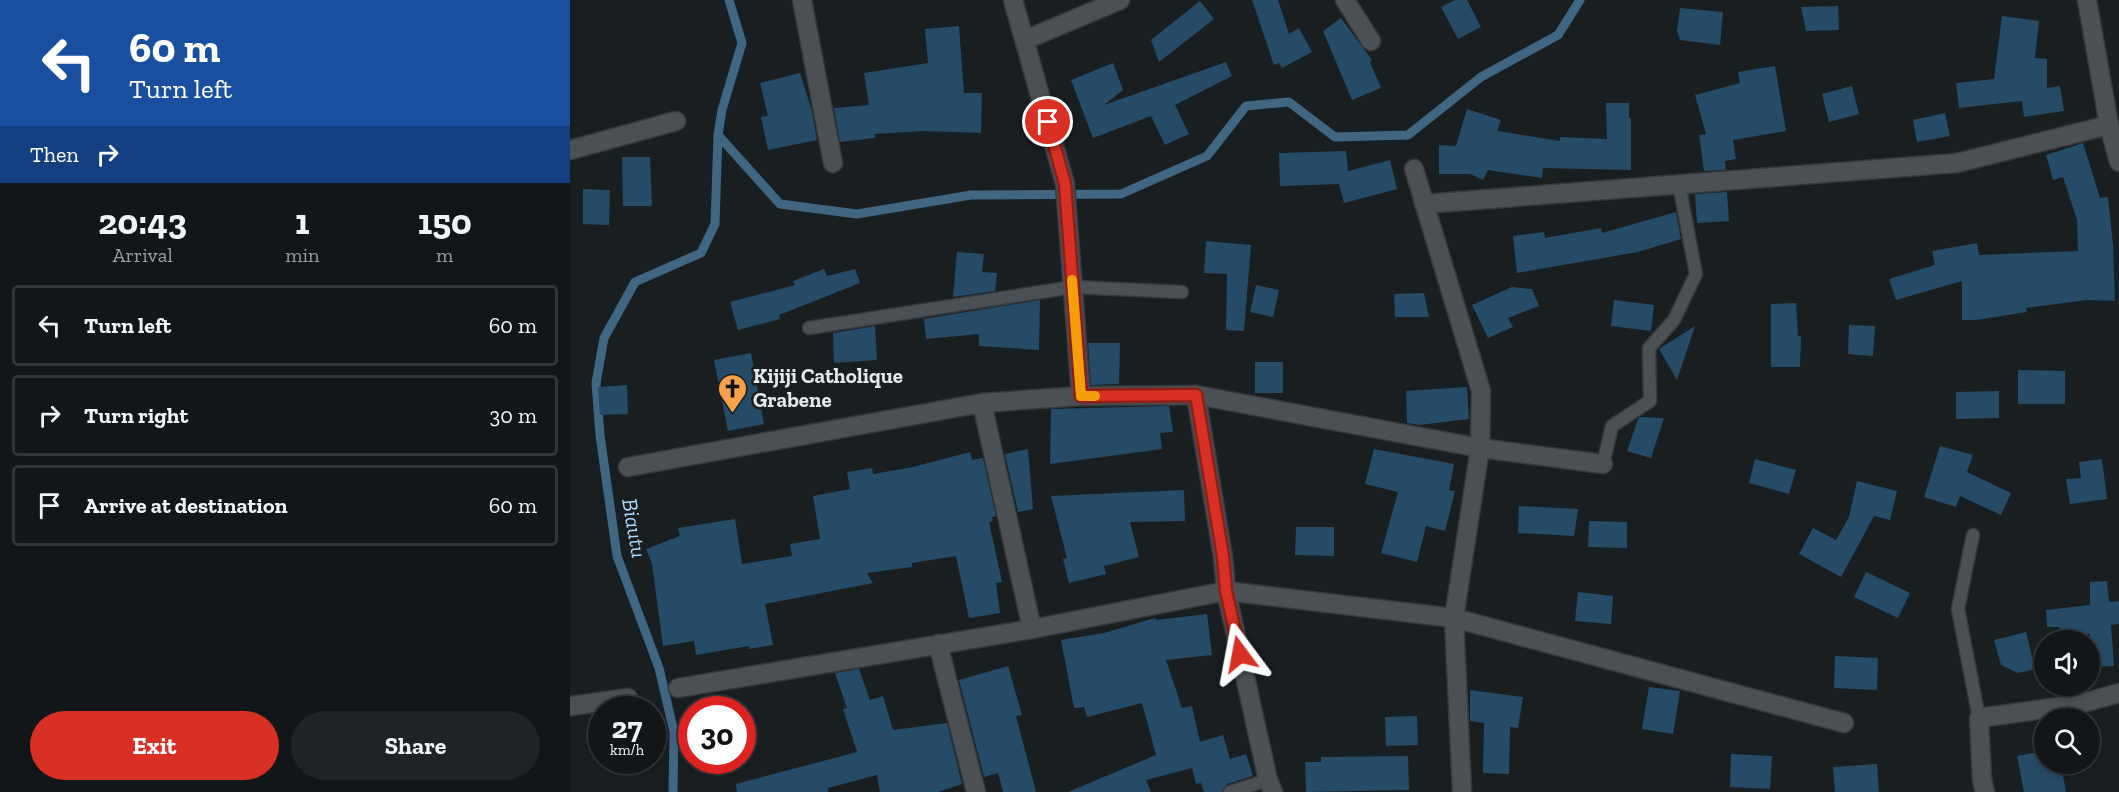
<!DOCTYPE html>
<style>
:root{--surface:#131619;--page:#202326;--text:#f1f3f6;--muted:#9d9fa2;--line:#323538;--accent:#d93025}
body{margin:0;font-family:"Zilla Slab",serif;background:var(--page);color:var(--text);height:100vh;display:flex;flex-direction:column;font-size:22px;white-space:nowrap}
*{box-sizing:border-box;margin:0}
p{font-size:20px;color:var(--muted)}
.icon{flex:none;width:33px;height:33px;fill:none;stroke:currentColor;stroke-width:2;stroke-linecap:round;stroke-linejoin:round}
.map{position:relative;flex:1;overflow:hidden}
.panel{display:flex;flex-direction:column;background:var(--surface);width:570px}
.panel>*{flex:none}
.hud{background:#1a4fa0;color:#fff;overflow:hidden}
.tools{position:absolute;left:1464px;top:630px;display:grid;gap:12px}
.tools a{display:grid;place-items:center;width:66px;height:66px;border-radius:50%;background:var(--surface);box-shadow:0 3px 9px #0003,0 0 0 2px var(--line);font-size:30px}
.speed{position:absolute;left:18px;top:696px;display:flex;gap:12px;font-size:30px;font-weight:700;text-align:center}
.speed>*{display:grid;place-content:center;width:78px;height:78px;border-radius:50%;background:var(--surface);box-shadow:0 3px 9px #0003,0 0 0 2px var(--line);line-height:1}
.speed small{font-size:15px;font-weight:400}
.speed .limit{border:9px solid #d22;background:#fff;color:#111}
.pin{position:absolute;display:grid;place-items:center;width:51px;height:51px;color:#fff;margin:-26px;border:3px solid #fff;border-radius:50%;box-shadow:0 2px 6px #0007}
.me{position:absolute;width:66px;margin:-33px;rotate:347deg;stroke-linejoin:round;filter:drop-shadow(0 0 4px #0008)}
.turn{display:flex;align-items:center;gap:21px;height:126px;padding:0 30px;font-size:27px}
.turn .icon{width:78px;height:78px;stroke-width:2.5}
.turn b{display:block;font-size:42px;line-height:51px}
.then{display:flex;align-items:center;height:57px;padding:0 30px;background:#0003;gap:12px;font-size:22px}
.eta{display:flex;justify-content:space-evenly;align-items:center;height:102px;text-align:center}
.eta b{font-size:36px;font-weight:700;line-height:42px}
.cta{display:flex;gap:12px;margin-top:auto;padding:12px 30px}
.cta a{flex:1;height:69px;border-radius:36px;background:var(--accent);color:#fff;font-size:24px;font-weight:700;line-height:69px;text-align:center}
.cta a+a{background:var(--page);color:var(--text)}
ul{padding:0;list-style:none}
li{display:flex;align-items:center;gap:18px;height:81px;margin:0 12px 9px;padding:0 18px;border:3px solid var(--line);border-radius:6px}
li div{flex:1}
li b{display:block;font-size:22px}
li em{font-style:normal}
main{display:flex;flex:1;min-height:0}
.map>svg:first-child{display:block}
.lines{fill:none;stroke-linecap:round;stroke-linejoin:round}
.stream{stroke:#406682;stroke-width:9}
.building{fill:#264b66}
.lane-casing{stroke:#36393c;stroke-width:15}
.street-casing{stroke:#36393c;stroke-width:21}
.lane{stroke:#4b5054;stroke-width:12}
.street{stroke:#4b5054;stroke-width:18}
.route-casing{stroke:#8d1f18;stroke-width:15}
.route{stroke:#d93025;stroke-width:10}
.slow{stroke:#f59e0b;stroke-width:10}
.labels{text-anchor:middle;stroke-width:5;stroke-linejoin:round;paint-order:stroke}
.poi-label{font-size:21px;font-weight:bold;fill:#e4e8ea;stroke:#191e21;text-anchor:start}
.water-label{font-size:22px;font-style:italic;fill:#a7d8ff;stroke:#191e21}
</style>
<main>
<section class="panel">
<div class="hud">
<div class="turn"><svg class="icon" aria-label="left" viewBox="0 0 24 24"><path d="M17 20v-9H6M10 6l-5 5 5 5"/></svg><div><b>60 m</b>Turn left</div></div>
<div class="then">Then<svg class="icon" aria-label="right" viewBox="0 0 24 24"><path d="M7 20v-9h11M14 6l5 5-5 5"/></svg></div>
</div>
<div class="eta">
<div><b>20:43</b><p>Arrival</p></div>
<div><b>1</b><p>min</p></div>
<div><b>150</b><p>m</p></div>
</div>
<ul>
<li><svg class="icon" aria-label="left" viewBox="0 0 24 24"><path d="M17 20v-9H6M10 6l-5 5 5 5"/></svg><div><b>Turn left</b></div><em>60 m</em></li>
<li><svg class="icon" aria-label="right" viewBox="0 0 24 24"><path d="M7 20v-9h11M14 6l5 5-5 5"/></svg><div><b>Turn right</b></div><em>30 m</em></li>
<li><svg class="icon" aria-label="arrive" viewBox="0 0 24 24"><path d="M6 21V4h12l-3 4 3 4H6"/></svg><div><b>Arrive at destination</b></div><em>60 m</em></li>
</ul>
<div class="cta"><a>Exit</a><a>Share</a></div>
</section>
<div class="map">
<svg width="1549" height="792" viewBox="0 0 1549 792">
<rect width="100%" height="100%" fill="#191e21"/>
<g class="lines">
<g class="stream">
<polyline points="148,135 210,204 287,214 401,195 551,194 637,156 676,106 719,102 765,137 838,135 911,77 988,35 1010,0"/>
<polyline points="103,792 104,732 89,668 47,556 30,435 26,383 34,338 65,282 131,253 145,224 148,135 152,110 172,43 159,0"/>
</g>
</g>
<g class="building">
<polygon points="682,0 708,0 719,34 729,28 742,52 712,68 709,63 704,65"/>
<polygon points="885,0 897,0 911,27 888,39 871,7"/>
<polygon points="630,1 644,19 589,62 581,40"/>
<polygon points="1268,6 1269,30 1236,31 1231,7"/>
<polygon points="1110,8 1153,12 1150,45 1110,40 1107,31"/>
<polygon points="1432,16 1469,21 1465,58 1477,59 1477,88 1490,86 1494,111 1454,117 1452,101 1389,108 1386,83 1424,79"/>
<polygon points="771,18 802,60 800,62 811,88 782,100 753,31"/>
<polygon points="389,26 394,93 412,93 411,133 353,131 304,134 305,138 270,142 264,108 299,105 294,73 358,63 355,29"/>
<polygon points="656,62 662,76 605,105 619,134 595,145 581,116 523,138 501,80 543,63 553,90 534,105"/>
<polygon points="1205,66 1216,131 1163,140 1166,159 1155,161 1156,170 1134,171 1129,135 1136,134 1125,95 1170,83 1168,72"/>
<polygon points="230,73 242,111 247,140 198,150 191,117 198,116 190,83"/>
<polygon points="1282,86 1289,114 1259,122 1252,94"/>
<polygon points="1036,103 1059,103 1059,118 1061,118 1061,170 973,168 972,178 918,170 913,180 900,174 869,174 869,145 886,146 897,109 931,120 927,131 990,141 990,137 1037,139"/>
<polygon points="1375,113 1380,136 1347,142 1343,120"/>
<polygon points="1513,143 1530,198 1538,197 1543,245 1545,301 1517,300 1456,308 1457,312 1406,320 1392,320 1392,281 1326,300 1319,279 1365,265 1362,251 1407,243 1409,255 1508,251 1507,220 1493,177 1483,180 1476,155"/>
<polygon points="776,151 778,171 820,160 827,189 774,203 769,184 710,186 709,153"/>
<polygon points="52,157 80,157 82,206 53,206"/>
<polygon points="13,189 40,190 39,225 13,224"/>
<polygon points="1157,192 1159,221 1127,223 1125,194"/>
<polygon points="1106,212 1111,239 1068,252 947,273 943,236 974,232 975,238 1031,228 1032,233"/>
<polygon points="636,241 681,245 674,331 656,330 657,274 634,273"/>
<polygon points="387,252 414,254 412,272 427,273 425,291 383,297"/>
<polygon points="254,269 257,276 285,269 290,283 209,315 210,319 168,330 160,302 225,285 223,281"/>
<polygon points="686,285 709,290 703,317 680,312"/>
<polygon points="942,287 962,289 969,306 938,318 943,327 918,338 902,305"/>
<polygon points="854,293 859,317 825,317 824,294"/>
<polygon points="470,300 469,350 409,346 409,334 356,339 354,319"/>
<polygon points="1044,300 1084,305 1081,331 1041,326"/>
<polygon points="1226,303 1228,336 1231,336 1230,367 1201,367 1201,304"/>
<polygon points="1279,325 1305,326 1303,356 1278,354"/>
<polygon points="305,326 307,360 264,363 263,333"/>
<polygon points="1125,326 1107,380 1089,349"/>
<polygon points="518,343 550,343 549,384 521,385"/>
<polygon points="181,353 194,424 158,431 144,360"/>
<rect x="685" y="362" width="28" height="31"/>
<polygon points="1448,370 1495,371 1495,404 1448,404"/>
<polygon points="57,385 58,414 30,415 28,387"/>
<polygon points="897,387 899,419 850,425 837,423 836,391"/>
<polygon points="1429,391 1429,418 1386,419 1386,392"/>
<polygon points="599,406 603,432 590,433 592,449 480,464 481,409"/>
<polygon points="1070,417 1094,418 1081,458 1057,451 1068,419"/>
<polygon points="1370,446 1403,455 1397,472 1441,493 1431,515 1390,496 1386,507 1354,497"/>
<polygon points="458,449 463,509 448,512 435,454"/>
<polygon points="804,449 884,464 879,490 885,491 875,531 856,526 847,562 811,553 828,492 795,484"/>
<polygon points="400,452 402,460 413,458 426,516 422,517 423,521 419,522 432,582 426,583 430,613 399,618 386,556 342,563 342,567 297,573 303,583 195,604 203,645 179,649 179,646 126,655 124,641 93,646 82,564 76,549 110,536 108,528 165,519 172,564 222,556 220,544 250,539 243,496 280,489 277,472 302,468 303,474 343,467"/>
<polygon points="1185,459 1226,470 1219,494 1179,483"/>
<polygon points="1532,459 1537,499 1500,504 1496,479 1511,478 1509,462"/>
<polygon points="1287,481 1327,491 1320,520 1304,516 1271,577 1229,554 1243,528 1266,540 1279,517"/>
<polygon points="614,490 615,521 560,522 569,557 534,566 536,574 499,583 493,559 497,558 481,496"/>
<polygon points="949,506 1008,509 1004,536 948,533"/>
<polygon points="1019,521 1057,522 1057,548 1018,547"/>
<polygon points="726,527 764,527 764,556 725,555"/>
<polygon points="1296,572 1340,593 1328,618 1284,597"/>
<polygon points="1537,581 1539,602 1549,601 1549,624 1541,625 1544,666 1520,667 1520,634 1490,637 1489,627 1477,627 1476,610 1520,605 1520,582"/>
<polygon points="1008,592 1043,596 1041,624 1005,621"/>
<polygon points="637,614 642,655 596,660 612,708 622,706 630,742 653,735 660,759 676,754 683,776 657,784 652,792 634,792 631,783 626,784 622,768 576,780 581,792 498,792 586,755 572,703 517,717 514,707 504,708 491,640 534,633 585,618 586,620"/>
<polygon points="1456,632 1465,669 1448,673 1431,665 1424,640"/>
<polygon points="1265,656 1308,658 1307,690 1264,688"/>
<polygon points="438,666 452,715 446,716 466,792 433,792 428,773 414,777 389,680"/>
<polygon points="289,669 300,700 313,696 323,730 377,723 392,784 368,792 310,792 307,775 258,788 258,792 167,792 166,784 287,752 273,709 277,708 265,673"/>
<polygon points="1079,687 1110,691 1103,734 1072,729"/>
<polygon points="900,690 953,697 948,728 940,727 939,774 913,773 914,723 900,721"/>
<polygon points="847,716 848,745 816,746 815,717"/>
<polygon points="1474,751 1474,764 1491,764 1496,792 1454,792 1447,756"/>
<polygon points="1161,754 1202,756 1200,789 1160,787"/>
<polygon points="838,756 839,790 736,792 735,762 751,762 751,757"/>
<polygon points="1307,764 1309,792 1265,792 1263,767"/>
</g>
<g class="lines">
<defs>
<g id="lane">
<polyline points="239,328 503,287 612,292"/>
<polyline points="1033,464 1042,426 1080,401 1079,348 1104,320 1126,274 1109,184"/>
<polyline points="1403,535 1388,609 1409,718"/>
<polyline points="660,792 698,780"/>
</g>
<g id="street">
<polyline points="232,0 263,163"/>
<polyline points="443,0 495,184 511,396"/>
<polyline points="775,0 801,41"/>
<polyline points="1517,0 1539,125 1549,162"/>
<polyline points="455,40 550,0"/>
<polyline points="0,150 106,121"/>
<polyline points="844,169 911,391 910,448 884,618 892,792"/>
<polyline points="854,204 1387,163 1539,125"/>
<polyline points="626,395 653,557 656,591 698,780 703,792"/>
<polyline points="412,403 462,629"/>
<polyline points="58,467 412,403 511,396 626,395 910,448 1033,464"/>
<polyline points="368,644 406,792"/>
<polyline points="108,688 462,629 656,591 884,618 1274,723"/>
<polyline points="0,706 58,698"/>
<polyline points="1415,792 1412,780 1409,718 1509,704 1549,693"/>
</g>
</defs>
<use href="#lane" class="lane-casing"/>
<use href="#street" class="street-casing"/>
<use href="#lane" class="lane"/>
<use href="#street" class="street"/>
</g>
<g class="lines">
<defs>
<polyline id="route" points="478,122 495,184 511,396 626,395 653,556 656,591 670,654"/>
</defs>
<use href="#route" class="route-casing"/>
<use href="#route" class="route"/>
<polyline class="slow" points="502,280 511,396 525,396"/>
</g>
<defs>
<symbol id="church-pin" viewBox="-11 -11 22 30"><path d="M0 17L-7.5 6A9.5 9.5 0 1 1 7.5 6Z" fill="#f7a14a" stroke="#191e21"/><path d="M-1.2-6h2.4v3.5h3.3v2.4h-3.3V6h-2.4V-.1h-3.3v-2.4h3.3Z" fill="#111"/></symbol>
</defs>
<g fill-rule="evenodd">
<use href="#church-pin" x="146" y="372" width="33" height="45"/>
</g>
<g class="labels">
<g class="poi-label">
<text x="183" y="383">Kijiji Catholique<tspan x="183" dy="24">Grabene</tspan></text>
</g>
<g class="water-label">
<text transform="translate(65 528) rotate(80)" y="8">Biautu</text>
</g>
</g>
</svg>
<div class="tools">
<a><svg class="icon" aria-label="sound" viewBox="0 0 24 24"><path d="M4 9h4l5-4v14l-5-4H4zM17 9q2 3 0 6"/></svg></a>
<a><svg class="icon" aria-label="search" viewBox="0 0 24 24"><circle cx="10" cy="10" r="6"/><path d="M15 15l6 6"/></svg></a>
</div>
<div class="speed"><div>27<small>km/h</small></div><div class="limit">30</div></div>
<div class="pin" style="left:478px;top:122px;background:#d93025"><svg class="icon" aria-label="arrive" viewBox="0 0 24 24"><path d="M6 21V4h12l-3 4 3 4H6"/></svg></div>
<svg class="me" style="left:670px;top:654px" viewBox="-20 -20 40 40"><path d="M0-17L14 15 0 8-14 15z" fill="#d93025" stroke="#fff" stroke-width="4"/></svg>
</div>
</main>
